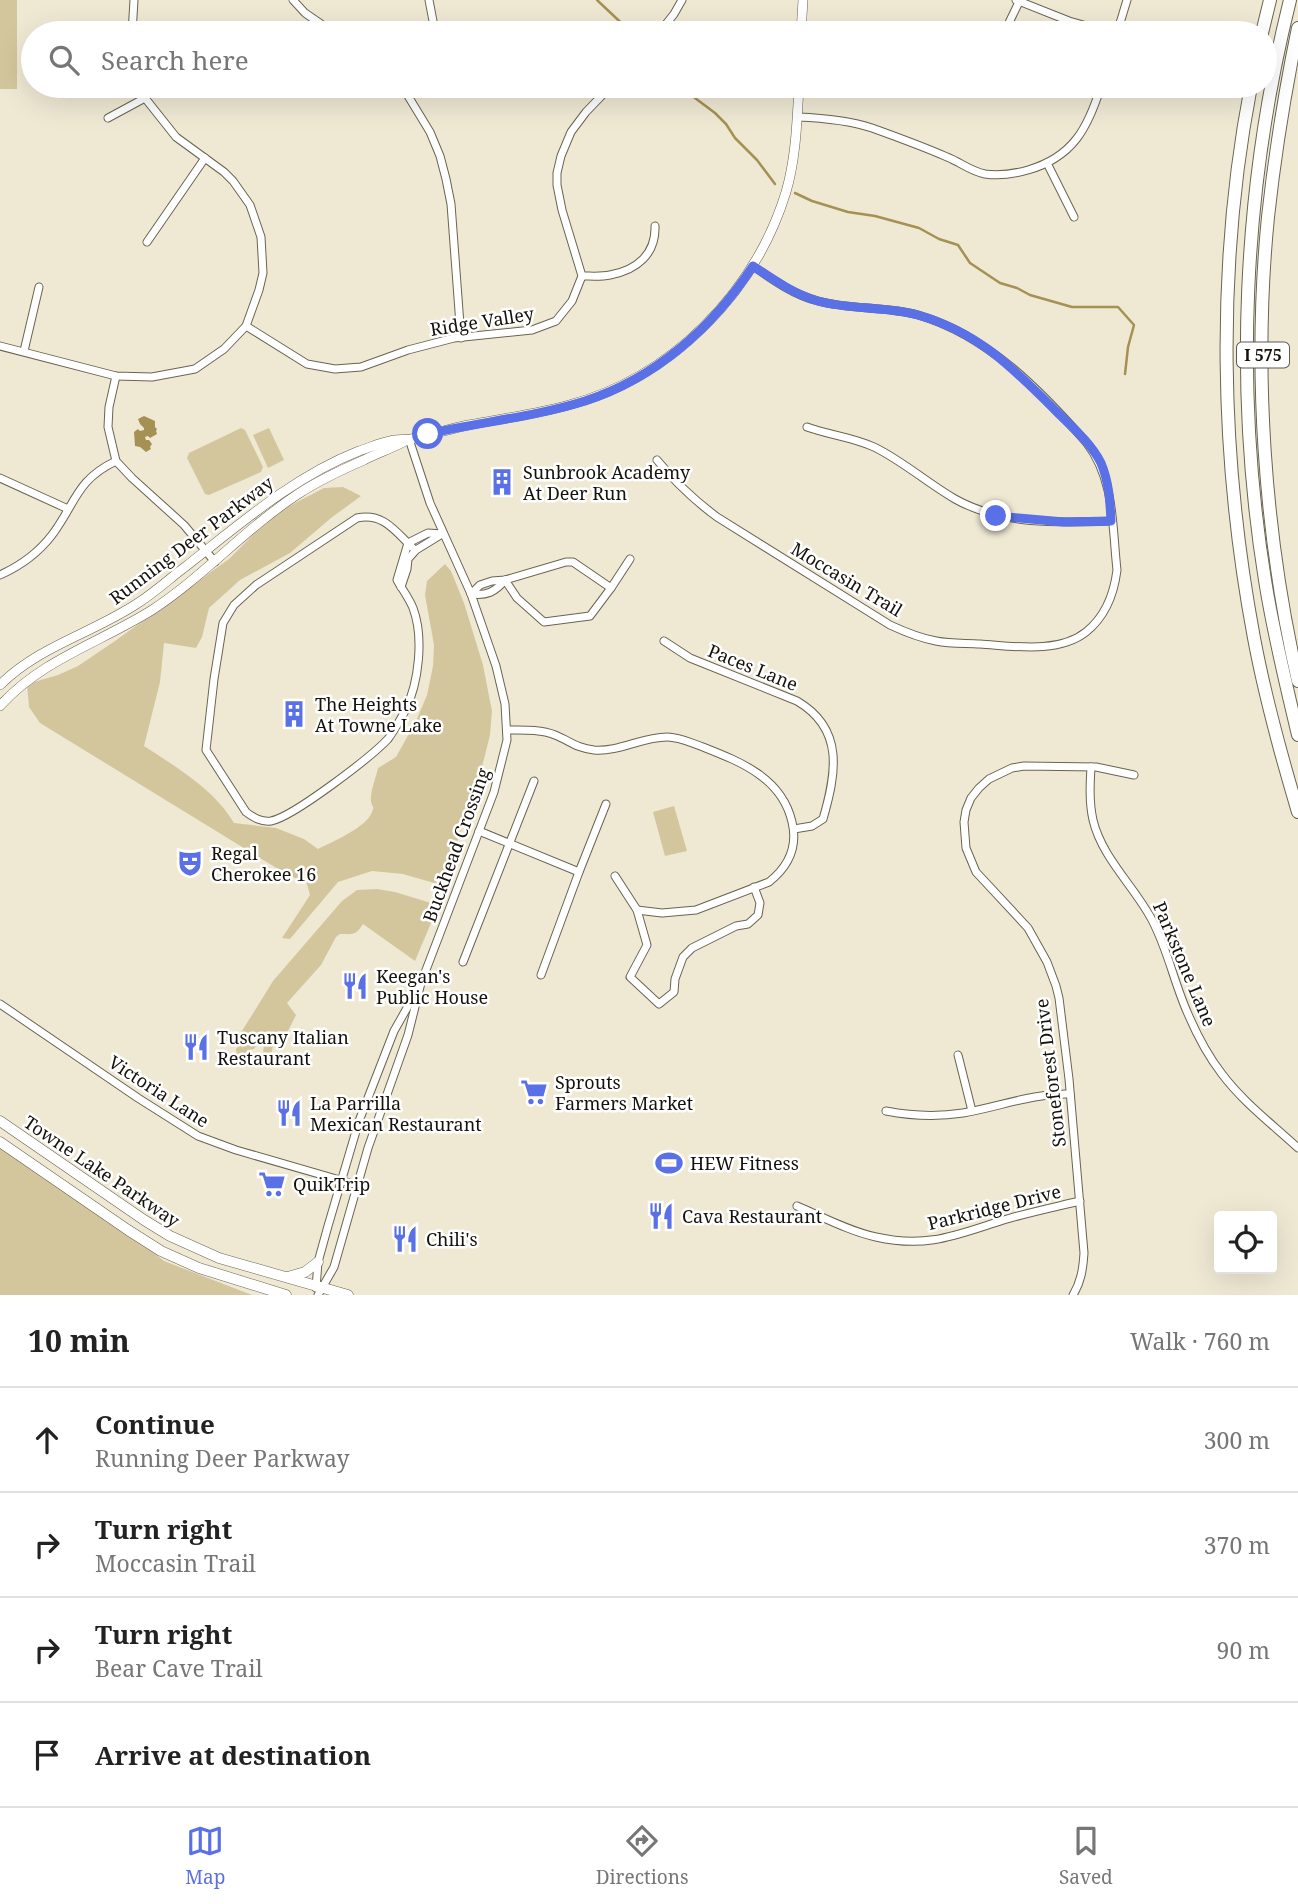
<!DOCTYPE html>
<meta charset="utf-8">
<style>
body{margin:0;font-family:"Noto Serif",serif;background:#f2f2f2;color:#222}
.controls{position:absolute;right:21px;bottom:21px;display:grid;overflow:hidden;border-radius:7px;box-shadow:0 7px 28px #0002}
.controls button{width:63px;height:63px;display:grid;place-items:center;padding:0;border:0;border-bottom:2px solid #e0e0e0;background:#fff;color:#222;font:35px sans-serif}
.stop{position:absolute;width:21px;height:21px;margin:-16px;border:5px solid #5a70e6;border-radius:50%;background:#fff}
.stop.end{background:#5a70e6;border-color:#fff;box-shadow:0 2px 7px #0008}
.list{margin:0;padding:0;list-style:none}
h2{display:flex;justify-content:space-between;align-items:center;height:91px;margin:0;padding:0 28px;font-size:30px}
h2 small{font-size:23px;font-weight:400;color:#767676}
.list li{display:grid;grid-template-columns:46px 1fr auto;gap:21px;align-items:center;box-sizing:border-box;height:105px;padding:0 28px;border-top:2px solid #e0e0e0}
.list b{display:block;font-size:26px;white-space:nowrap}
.list p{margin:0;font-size:23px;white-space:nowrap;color:#767676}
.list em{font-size:23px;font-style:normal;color:#767676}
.icon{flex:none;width:38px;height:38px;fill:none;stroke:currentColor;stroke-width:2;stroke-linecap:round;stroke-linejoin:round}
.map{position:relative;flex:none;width:1298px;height:1295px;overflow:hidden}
.search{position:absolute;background:#fff;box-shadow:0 7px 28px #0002;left:21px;right:21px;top:21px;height:77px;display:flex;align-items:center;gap:18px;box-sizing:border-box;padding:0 24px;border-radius:38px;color:#767676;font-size:26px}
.sheet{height:511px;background:#fff}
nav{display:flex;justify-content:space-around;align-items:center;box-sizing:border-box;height:98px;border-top:2px solid #e0e0e0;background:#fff;font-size:19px;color:#767676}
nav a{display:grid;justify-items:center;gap:4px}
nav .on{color:#5a70e6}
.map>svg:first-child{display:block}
</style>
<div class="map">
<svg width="1298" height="1295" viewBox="0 0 1298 1295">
<rect width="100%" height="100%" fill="#efe9d4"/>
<g fill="#d4c69c">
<rect x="0" y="0" width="17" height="89"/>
<path d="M241,428L245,430L263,467L261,472L209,495L205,494L187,458L189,453Z"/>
<path d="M269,428L284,460L268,468L253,435Z"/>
<path d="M343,487L361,496L331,518L290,553L240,580L209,608L202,637L196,648L164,643L160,682L144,746C176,767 214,789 234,823L276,828L304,839L318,849C332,842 367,827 372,812C375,804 372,809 371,801C370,791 376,778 378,768L396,757L416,721L427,695L433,666L434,645L425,595L427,581L445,564L451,571L464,603L483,665L492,711L490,735L476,791L441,885L403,874L372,871L338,882L290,939L282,938L310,895L307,884L283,872L40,723L29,707L27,684L58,675L78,666L115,641L229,559L274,514L324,488Z"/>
<path d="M674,806L687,851L665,856L653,812Z"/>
<path d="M377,889L395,892L431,903L434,916L415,961L363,924C355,936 354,934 340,934L336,937L321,965L287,1003L296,1015L282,1043L275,1037L271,1055L269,1059L263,1054L264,1043L260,1040L254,1049L248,1050L245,1053L247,1060L237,1065L236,1049L239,1045L233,1041L235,1037L242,1031L273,981L342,901L357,890Z"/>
<path d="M0,1144L101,1210L164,1261L252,1295H0Z"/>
</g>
<path fill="#a59154" d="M144,416L155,421V427L157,429L156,431L157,434L150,438L148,436L145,437L146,440H149L152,444L150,447L151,449L146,452L140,447L135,446L134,432L138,429L140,431L144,430V428L140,424L138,419Z"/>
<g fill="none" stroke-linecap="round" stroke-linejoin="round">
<g stroke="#a59154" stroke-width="2.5">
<path d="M597,0L632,33"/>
<path d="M679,86L715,113L726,124L735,138L757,160L775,184"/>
<path d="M795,193L812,201L848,212L875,216L919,228L939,239L958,245L970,263L1000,283L1017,288L1030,295L1072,307H1118L1134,325L1128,347L1125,374"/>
</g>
<defs>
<g id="minor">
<path d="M293,0L305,13L334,33"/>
<path d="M429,0L433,21V33"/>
<path d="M1016,0L1069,21L1112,33"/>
<path d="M132,33L134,0"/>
<path d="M659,33L674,14L682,0"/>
<path d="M1004,33L1019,2"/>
<path d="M1117,33L1127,0"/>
<path d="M402,86L430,132L440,156L446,179L451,204L461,338"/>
<path d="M798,117C823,118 848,120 872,128C897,137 922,146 947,157C960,162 970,171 985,174C999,176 1014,174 1028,170C1073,157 1088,128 1101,86"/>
<path d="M108,118L145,98"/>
<path d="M1047,163L1074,217"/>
<path d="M147,242L205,158"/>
<path d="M582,276C591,276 601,277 610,275C637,270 656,254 655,226"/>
<path d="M246,326L307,364L335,369L361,367L408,350L454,338L532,330L556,321L572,301L582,276L562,210L557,185V173L561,156L571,132L586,112L611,86"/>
<path d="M0,346L116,376L152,377L195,369L224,349L246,326L259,290L263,273L261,237L250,205L233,181L224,172L176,137L145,98L140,86"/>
<path d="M24,351L39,287"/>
<path d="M116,376L109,407L108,427L116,461L132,478L184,525L215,562"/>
<path d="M807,427C829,435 852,437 874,447C903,461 927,483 955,499C1001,525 1059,523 1111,521"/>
<path d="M657,460C675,482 694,500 717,517L890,625C905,632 920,638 936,641C951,644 966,643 980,644C1013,646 1058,654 1086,632C1106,616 1114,594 1117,570C1112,526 1115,479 1086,442C1040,390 987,335 918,315C886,306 851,310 818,301C794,295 773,280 753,266"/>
<path d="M0,478L68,509"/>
<path d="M415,550C397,534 385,512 357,518L256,585L234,605L223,623L214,679L206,750L246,812C254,818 261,822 271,821C293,817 371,757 388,739C394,731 400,720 405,711C419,683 424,637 413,608C409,598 402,589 397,580L408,543L428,533L442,534"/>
<path d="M0,575C20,566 39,552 52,535C76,503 76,480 116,461"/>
<path d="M401,587L407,569L408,559L416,550L442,534"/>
<path d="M611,588L630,559"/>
<path d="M471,594L480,585L492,581L505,580L566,562H573L611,588L590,616L544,622L517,598L505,580"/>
<path d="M471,594C487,596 495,592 505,580"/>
<path d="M664,641L690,658L797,701C845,729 836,774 823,819L812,826L794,829"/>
<path d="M507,730C522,730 541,729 555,735C570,741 576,748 594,750C619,752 642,737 667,737C680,737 691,743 703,747C741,762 782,778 792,822C798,847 788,867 769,882L696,910L662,913L637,910"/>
<path d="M1091,767C1090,784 1089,802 1093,820C1102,858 1134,886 1152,920C1168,950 1174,983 1188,1014C1197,1035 1208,1056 1222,1074C1243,1102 1272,1124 1298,1148"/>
<path d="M479,831L579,872L606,804"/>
<path d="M615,876L637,910L647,945L630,977L659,1004L674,992L675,979L683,957L692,948L736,926L748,924L758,915L760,903L754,887"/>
<path d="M463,962L534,781"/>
<path d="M541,975L579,872"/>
<path d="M0,1004L138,1098L198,1136L236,1150L357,1185"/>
<path d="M958,1055L972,1111"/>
<path d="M886,1111C912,1116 937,1117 963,1113C999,1107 1033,1093 1070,1094"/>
<path d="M797,1206C823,1217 849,1231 876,1237C929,1249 958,1234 1007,1219C1031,1212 1055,1207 1080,1201"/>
<path d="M316,1288L318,1262L328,1226L359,1121L394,1031L416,992"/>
<path d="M318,1295L334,1267L368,1148L408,1035L421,983L494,792L507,740L505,704L496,666L471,594L430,503L409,439"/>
<path d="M1073,1295C1081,1282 1083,1269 1084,1253L1069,1079L1059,998L1056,986L1047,962L1028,928L976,872L966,848L964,822L966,810L971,798L979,788L989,779L1012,768L1024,766L1096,767L1134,775"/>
</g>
<g id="tertiary">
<path d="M801,33L803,0"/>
<path d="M0,685C39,646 93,633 138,603C155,592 169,579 185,567C240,524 293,477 359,451C369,448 379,443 390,441C396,439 404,440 411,439C430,435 449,429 468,425C502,419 536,414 569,405C671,378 755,293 786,192C796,158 797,121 799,86"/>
<path d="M0,706C41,660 101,642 152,610C204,576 246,528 298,494C318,481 341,470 364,460C378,453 393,448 407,440"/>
</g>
<g id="secondary">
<path d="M0,1121L144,1220L170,1236L219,1258L348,1295"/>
<path d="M0,1142L128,1230L161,1251L199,1268L286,1295"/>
<path d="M288,1277L305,1272L318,1262"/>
</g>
<g id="motorway">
<path d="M1290,0C1243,188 1234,388 1265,580C1273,632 1286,684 1298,735"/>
<path d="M1298,28C1285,91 1275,153 1268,217C1253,368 1264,533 1298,681"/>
<path d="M1262,33L1270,0"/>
<path d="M1251,86C1216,267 1220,457 1254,638C1265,697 1281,755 1298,812"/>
</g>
</defs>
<use href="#minor" stroke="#696452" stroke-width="9"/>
<use href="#tertiary" stroke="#696452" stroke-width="10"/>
<use href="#secondary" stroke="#696452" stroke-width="11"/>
<use href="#motorway" stroke="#696452" stroke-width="14"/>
<use href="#minor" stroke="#fff" stroke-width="7"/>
<use href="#tertiary" stroke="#fff" stroke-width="9"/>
<use href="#secondary" stroke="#fff" stroke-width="10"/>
<use href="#motorway" stroke="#fff" stroke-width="12"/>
</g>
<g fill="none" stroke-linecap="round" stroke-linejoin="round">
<path stroke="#5a70e6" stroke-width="9" d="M428,434C480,422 534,417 585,401C656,378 713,327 753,266C774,280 794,294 818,301C851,310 885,306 918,315C978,332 1013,368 1056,411C1072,427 1091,443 1101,463C1109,482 1110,501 1111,521L1064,522L996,516"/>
</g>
<defs>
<symbol id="building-bare" viewBox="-9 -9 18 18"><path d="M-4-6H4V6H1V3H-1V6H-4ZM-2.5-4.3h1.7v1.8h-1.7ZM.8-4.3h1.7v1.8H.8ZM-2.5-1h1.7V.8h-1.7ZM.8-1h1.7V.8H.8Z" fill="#5a70e6" stroke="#fff" stroke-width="2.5" paint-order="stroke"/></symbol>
<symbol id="theatre-bare" viewBox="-9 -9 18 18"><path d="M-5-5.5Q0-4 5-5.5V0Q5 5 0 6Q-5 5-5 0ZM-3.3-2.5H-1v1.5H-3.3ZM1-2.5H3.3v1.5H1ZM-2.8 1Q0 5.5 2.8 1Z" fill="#5a70e6" stroke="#fff" stroke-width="2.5" paint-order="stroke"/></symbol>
<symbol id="restaurant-bare" viewBox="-9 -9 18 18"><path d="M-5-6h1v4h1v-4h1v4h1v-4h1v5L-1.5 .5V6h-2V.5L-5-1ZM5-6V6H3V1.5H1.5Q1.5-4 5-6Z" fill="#5a70e6" stroke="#fff" stroke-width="2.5" paint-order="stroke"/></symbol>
<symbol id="supermarket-bare" viewBox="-9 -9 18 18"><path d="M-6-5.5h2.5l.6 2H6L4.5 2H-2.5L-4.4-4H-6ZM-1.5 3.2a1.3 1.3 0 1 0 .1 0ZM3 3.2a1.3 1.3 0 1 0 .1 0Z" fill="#5a70e6" stroke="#fff" stroke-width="2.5" paint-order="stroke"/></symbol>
<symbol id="stadium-bare" viewBox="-9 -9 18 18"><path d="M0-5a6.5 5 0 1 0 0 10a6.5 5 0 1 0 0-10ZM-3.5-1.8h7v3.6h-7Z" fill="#5a70e6" stroke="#fff" stroke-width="2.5" paint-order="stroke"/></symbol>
</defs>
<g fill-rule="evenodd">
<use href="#building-bare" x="483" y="463" width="38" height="38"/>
<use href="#building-bare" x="275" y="695" width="38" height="38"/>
<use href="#theatre-bare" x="171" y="844" width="38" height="38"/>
<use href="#restaurant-bare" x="336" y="967" width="38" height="38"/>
<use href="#restaurant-bare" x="177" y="1028" width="38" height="38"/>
<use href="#supermarket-bare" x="515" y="1073" width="38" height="38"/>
<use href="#restaurant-bare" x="270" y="1094" width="38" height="38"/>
<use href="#stadium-bare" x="650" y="1144" width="38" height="38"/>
<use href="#supermarket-bare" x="253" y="1165" width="38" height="38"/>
<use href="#restaurant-bare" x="642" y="1197" width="38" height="38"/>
<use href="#restaurant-bare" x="386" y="1220" width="38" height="38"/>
</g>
<g text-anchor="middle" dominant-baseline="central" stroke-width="5" stroke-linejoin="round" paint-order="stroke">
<rect fill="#fff" stroke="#5a5954" stroke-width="2" x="1237" y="342.5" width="52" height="25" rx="5"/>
<g font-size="16" font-weight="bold" fill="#14120b">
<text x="1263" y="355">I 575</text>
</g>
<g font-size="18" fill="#14120b" stroke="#fff">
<text transform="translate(482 321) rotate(-9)">Ridge Valley</text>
<text transform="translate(191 540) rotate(-37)">Running Deer Parkway</text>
<text transform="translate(847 579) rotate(31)">Moccasin Trail</text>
<text transform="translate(753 667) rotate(22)">Paces Lane</text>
<text transform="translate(456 845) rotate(-70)">Buckhead Crossing</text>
<text transform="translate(1185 964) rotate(67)">Parkstone Lane</text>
<text transform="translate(1050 1073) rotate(-97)">Stoneforest Drive</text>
<text transform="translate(159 1091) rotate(33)">Victoria Lane</text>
<text transform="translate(102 1171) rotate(34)">Towne Lake Parkway</text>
<text transform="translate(994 1207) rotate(-14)">Parkridge Drive</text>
</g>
<g font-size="18" fill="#14120b" stroke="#fff" text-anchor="start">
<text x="523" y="472">Sunbrook Academy<tspan x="523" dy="21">At Deer Run</tspan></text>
<text x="315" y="704">The Heights<tspan x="315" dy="21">At Towne Lake</tspan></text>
<text x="211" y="853">Regal<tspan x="211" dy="21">Cherokee 16</tspan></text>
<text x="376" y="976">Keegan's<tspan x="376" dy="21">Public House</tspan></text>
<text x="217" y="1037">Tuscany Italian<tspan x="217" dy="21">Restaurant</tspan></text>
<text x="555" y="1082">Sprouts<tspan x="555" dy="21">Farmers Market</tspan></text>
<text x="310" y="1103">La Parrilla<tspan x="310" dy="21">Mexican Restaurant</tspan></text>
<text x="690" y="1163">HEW Fitness</text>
<text x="293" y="1184">QuikTrip</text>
<text x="682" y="1216">Cava Restaurant</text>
<text x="426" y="1239">Chili's</text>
</g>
</g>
</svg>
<div class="controls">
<button><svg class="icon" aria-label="locate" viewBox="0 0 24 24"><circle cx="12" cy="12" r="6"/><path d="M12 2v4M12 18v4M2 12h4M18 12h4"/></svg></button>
</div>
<div class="stop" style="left:428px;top:434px"></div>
<div class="stop end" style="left:996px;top:516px"></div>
<div class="search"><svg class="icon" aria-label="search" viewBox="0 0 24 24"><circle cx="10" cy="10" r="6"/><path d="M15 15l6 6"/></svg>Search here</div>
</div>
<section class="sheet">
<h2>10 min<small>Walk · 760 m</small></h2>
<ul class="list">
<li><svg class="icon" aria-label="ahead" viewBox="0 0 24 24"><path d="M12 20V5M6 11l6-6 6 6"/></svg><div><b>Continue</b><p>Running Deer Parkway</p></div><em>300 m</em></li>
<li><svg class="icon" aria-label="right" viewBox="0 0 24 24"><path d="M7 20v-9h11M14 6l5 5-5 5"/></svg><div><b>Turn right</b><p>Moccasin Trail</p></div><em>370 m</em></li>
<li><svg class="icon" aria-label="right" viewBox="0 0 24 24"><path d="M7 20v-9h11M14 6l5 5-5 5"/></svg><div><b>Turn right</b><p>Bear Cave Trail</p></div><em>90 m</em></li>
<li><svg class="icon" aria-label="arrive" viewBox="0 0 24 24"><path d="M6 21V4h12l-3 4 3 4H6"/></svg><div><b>Arrive at destination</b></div></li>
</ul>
</section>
<nav>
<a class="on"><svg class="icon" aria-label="map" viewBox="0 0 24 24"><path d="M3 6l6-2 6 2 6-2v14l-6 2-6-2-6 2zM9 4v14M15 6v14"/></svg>Map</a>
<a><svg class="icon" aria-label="directions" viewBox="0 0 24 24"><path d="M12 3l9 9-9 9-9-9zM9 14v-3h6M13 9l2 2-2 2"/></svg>Directions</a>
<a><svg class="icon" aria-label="saved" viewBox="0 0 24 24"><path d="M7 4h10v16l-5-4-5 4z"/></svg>Saved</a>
</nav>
